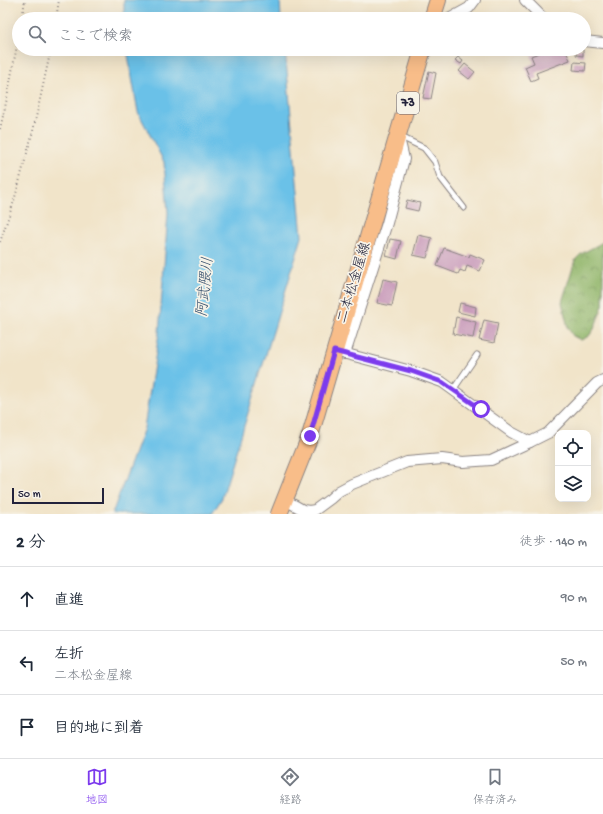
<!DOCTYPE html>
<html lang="ja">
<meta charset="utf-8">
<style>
body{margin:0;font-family:"Gochi Hand","Klee One",sans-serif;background:#f2f2f3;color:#1f2937}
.controls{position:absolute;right:12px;bottom:12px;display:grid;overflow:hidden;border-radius:8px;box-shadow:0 4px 16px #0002}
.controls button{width:36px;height:36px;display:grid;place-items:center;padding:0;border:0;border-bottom:1px solid #e0e1e3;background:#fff;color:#1f2937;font:20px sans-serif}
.scale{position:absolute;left:12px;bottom:10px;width:92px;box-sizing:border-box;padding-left:4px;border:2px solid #22223b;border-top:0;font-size:11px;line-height:14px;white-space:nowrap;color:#22223b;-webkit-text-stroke:3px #f7f3e8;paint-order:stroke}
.stop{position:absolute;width:12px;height:12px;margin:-9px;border:3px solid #7c3aed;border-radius:50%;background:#fff}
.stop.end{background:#7c3aed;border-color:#fff;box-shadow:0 1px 4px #0008}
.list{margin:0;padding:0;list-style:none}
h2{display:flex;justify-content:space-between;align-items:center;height:52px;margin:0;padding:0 16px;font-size:17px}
h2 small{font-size:13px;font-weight:400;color:#747a83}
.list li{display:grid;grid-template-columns:26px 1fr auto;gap:12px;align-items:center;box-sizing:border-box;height:64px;padding:0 16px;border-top:1px solid #e0e1e3}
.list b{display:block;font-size:15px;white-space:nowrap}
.list p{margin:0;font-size:13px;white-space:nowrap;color:#747a83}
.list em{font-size:13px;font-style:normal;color:#747a83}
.icon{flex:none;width:22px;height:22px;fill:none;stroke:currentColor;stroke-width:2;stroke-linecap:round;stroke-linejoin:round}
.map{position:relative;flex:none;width:603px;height:514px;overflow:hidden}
.search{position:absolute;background:#fff;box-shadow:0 4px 16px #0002;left:12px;right:12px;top:12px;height:44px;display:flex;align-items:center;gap:10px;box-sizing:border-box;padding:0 14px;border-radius:22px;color:#747a83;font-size:15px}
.sheet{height:244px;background:#fff}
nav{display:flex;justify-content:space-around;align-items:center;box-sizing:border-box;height:56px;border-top:1px solid #e0e1e3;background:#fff;font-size:11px;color:#747a83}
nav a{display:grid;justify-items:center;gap:2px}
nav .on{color:#7c3aed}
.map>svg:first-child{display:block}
</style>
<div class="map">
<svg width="603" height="514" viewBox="0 0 603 514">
<defs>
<pattern id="forest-crowns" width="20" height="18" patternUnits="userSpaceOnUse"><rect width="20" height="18" fill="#91b66a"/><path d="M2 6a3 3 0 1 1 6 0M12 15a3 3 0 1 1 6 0" fill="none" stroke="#769458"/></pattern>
</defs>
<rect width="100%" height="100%" fill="#f7f3e8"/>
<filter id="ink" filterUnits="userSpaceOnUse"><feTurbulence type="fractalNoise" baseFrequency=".025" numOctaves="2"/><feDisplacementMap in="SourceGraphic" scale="8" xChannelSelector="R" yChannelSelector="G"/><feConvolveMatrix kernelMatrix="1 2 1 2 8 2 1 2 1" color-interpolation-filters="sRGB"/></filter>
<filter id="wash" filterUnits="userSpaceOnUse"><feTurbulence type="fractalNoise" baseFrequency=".012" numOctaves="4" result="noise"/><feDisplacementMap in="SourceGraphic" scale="16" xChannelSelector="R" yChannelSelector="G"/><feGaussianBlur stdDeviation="0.9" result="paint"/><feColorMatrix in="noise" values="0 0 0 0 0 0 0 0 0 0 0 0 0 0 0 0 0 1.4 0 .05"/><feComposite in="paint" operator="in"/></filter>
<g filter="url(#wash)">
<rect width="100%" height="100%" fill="#f1e4c9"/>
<path fill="url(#forest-crowns)" stroke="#5a6c52" d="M603,242V305L594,329L589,336L581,340L573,336L568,328L562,302L575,260L581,254Z"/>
<g fill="#6bc1e8" stroke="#467292">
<path d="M124,0H280L281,19H124Z"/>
<path d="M127,49H285L302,237L222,498L212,514H112L144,428L159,333L168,213L164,162L138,112Z"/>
</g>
<g id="blocks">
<g fill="#c99bbb">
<path d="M549,49H565L570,60L536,73L538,78L531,81L525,67L534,63L531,56Z"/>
<path d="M577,49H583V56L576,55Z"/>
<path d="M458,57L463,61L461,64L455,60Z"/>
<path d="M574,62L586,63L585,71L573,70Z"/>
<path d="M465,64L475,72L469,79L459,71Z"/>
<path d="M429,71L436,73L431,99L423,98Z"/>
<path d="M407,200L420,203L418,211L405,208Z"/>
<path d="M418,235L432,238L427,258L413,255Z"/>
<path d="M390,239L401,241L397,259L386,256Z"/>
<path d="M444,248L469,257L470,254L485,260L480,271L467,266L465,272L460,270L458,274L437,266Z"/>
<path d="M383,279L397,282L392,306L377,303Z"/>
<path d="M460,303L476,307L475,316L458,312Z"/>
<path d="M456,317L476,322L473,338L453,334Z"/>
<path d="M484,320L498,323L494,343L479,340Z"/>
</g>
</g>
</g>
<g filter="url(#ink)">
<use href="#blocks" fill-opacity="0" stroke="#8a8382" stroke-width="1"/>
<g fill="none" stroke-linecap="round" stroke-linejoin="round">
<defs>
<g id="service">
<path d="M399,136L424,148L435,162L440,177L464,208"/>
<path d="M453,390L477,355"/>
</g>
<g id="minor">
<path d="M525,0L544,19"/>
<path d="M449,19L469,8L475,0"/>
<path d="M584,41L603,43"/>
<path d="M339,352L411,371L442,382L511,432L530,442"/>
<path d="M345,354L387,223L404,159L399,138"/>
<path d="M285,500L303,510L309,511L315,510L330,499L339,491L352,484L407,462L442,459L463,462L491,460L530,442L548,433L597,383L603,380"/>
</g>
<g id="primary">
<path d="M432,19L438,0"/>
<path d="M279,514L310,436L423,49"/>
</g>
</defs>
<use href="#service" stroke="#8a8382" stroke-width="7"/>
<use href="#minor" stroke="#8a8382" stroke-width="12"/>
<use href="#primary" stroke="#8a8382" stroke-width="18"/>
<g stroke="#8a8382" stroke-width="2" stroke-dasharray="1 3" stroke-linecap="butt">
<path d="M22,19L25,0"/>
<path d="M56,19L59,0"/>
<path d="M0,129L6,103L19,35"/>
<path d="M0,242L14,201L33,131L51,49"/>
</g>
<use href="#service" stroke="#fff" stroke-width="5"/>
<use href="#minor" stroke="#fff" stroke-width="10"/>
<use href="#primary" stroke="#f8bd89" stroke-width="16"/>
</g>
</g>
<g fill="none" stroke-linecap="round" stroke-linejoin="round" filter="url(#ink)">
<path stroke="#7c3aed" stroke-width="5" d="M310,436L334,351L411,371L442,382L481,409"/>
</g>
<g text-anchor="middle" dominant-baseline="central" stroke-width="3.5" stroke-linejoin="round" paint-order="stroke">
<rect fill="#f7f3e8" stroke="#62616f" stroke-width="1" x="397" y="92" width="22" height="22" rx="3"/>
<g font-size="13" font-weight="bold" fill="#22223b">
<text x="408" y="103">73</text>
</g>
<g font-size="14" fill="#22223b" stroke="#f7f3e8">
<text transform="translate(355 283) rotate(-73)">二本松金屋線</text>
</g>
<g font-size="15" font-style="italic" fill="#38526f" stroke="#f7f3e8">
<text transform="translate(206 287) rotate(-84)">阿武隈川</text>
</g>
</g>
</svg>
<div class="controls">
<button><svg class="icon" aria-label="locate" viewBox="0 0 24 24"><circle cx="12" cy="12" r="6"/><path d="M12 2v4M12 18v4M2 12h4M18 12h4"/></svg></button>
<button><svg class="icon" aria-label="layers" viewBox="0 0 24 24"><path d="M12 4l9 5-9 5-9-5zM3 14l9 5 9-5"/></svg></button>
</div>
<div class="scale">50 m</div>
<div class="stop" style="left:481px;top:409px"></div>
<div class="stop end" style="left:310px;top:436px"></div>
<div class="search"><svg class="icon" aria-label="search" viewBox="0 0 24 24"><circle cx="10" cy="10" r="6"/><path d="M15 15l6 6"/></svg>ここで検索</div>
</div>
<section class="sheet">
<h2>2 分<small>徒歩 · 140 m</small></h2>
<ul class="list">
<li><svg class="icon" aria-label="ahead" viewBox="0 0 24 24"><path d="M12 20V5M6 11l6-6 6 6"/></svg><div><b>直進</b></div><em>90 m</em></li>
<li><svg class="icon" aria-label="left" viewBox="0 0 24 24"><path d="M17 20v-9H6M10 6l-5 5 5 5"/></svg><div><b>左折</b><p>二本松金屋線</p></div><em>50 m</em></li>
<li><svg class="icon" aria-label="arrive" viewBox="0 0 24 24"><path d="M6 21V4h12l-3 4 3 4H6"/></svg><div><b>目的地に到着</b></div></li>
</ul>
</section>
<nav>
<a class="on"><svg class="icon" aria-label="map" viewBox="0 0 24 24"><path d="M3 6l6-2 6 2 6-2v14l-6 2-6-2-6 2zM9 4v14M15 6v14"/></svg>地図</a>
<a><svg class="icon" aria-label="directions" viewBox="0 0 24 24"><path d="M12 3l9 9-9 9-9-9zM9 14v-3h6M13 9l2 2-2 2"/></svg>経路</a>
<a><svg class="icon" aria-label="saved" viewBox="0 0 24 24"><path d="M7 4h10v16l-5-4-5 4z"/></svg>保存済み</a>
</nav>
